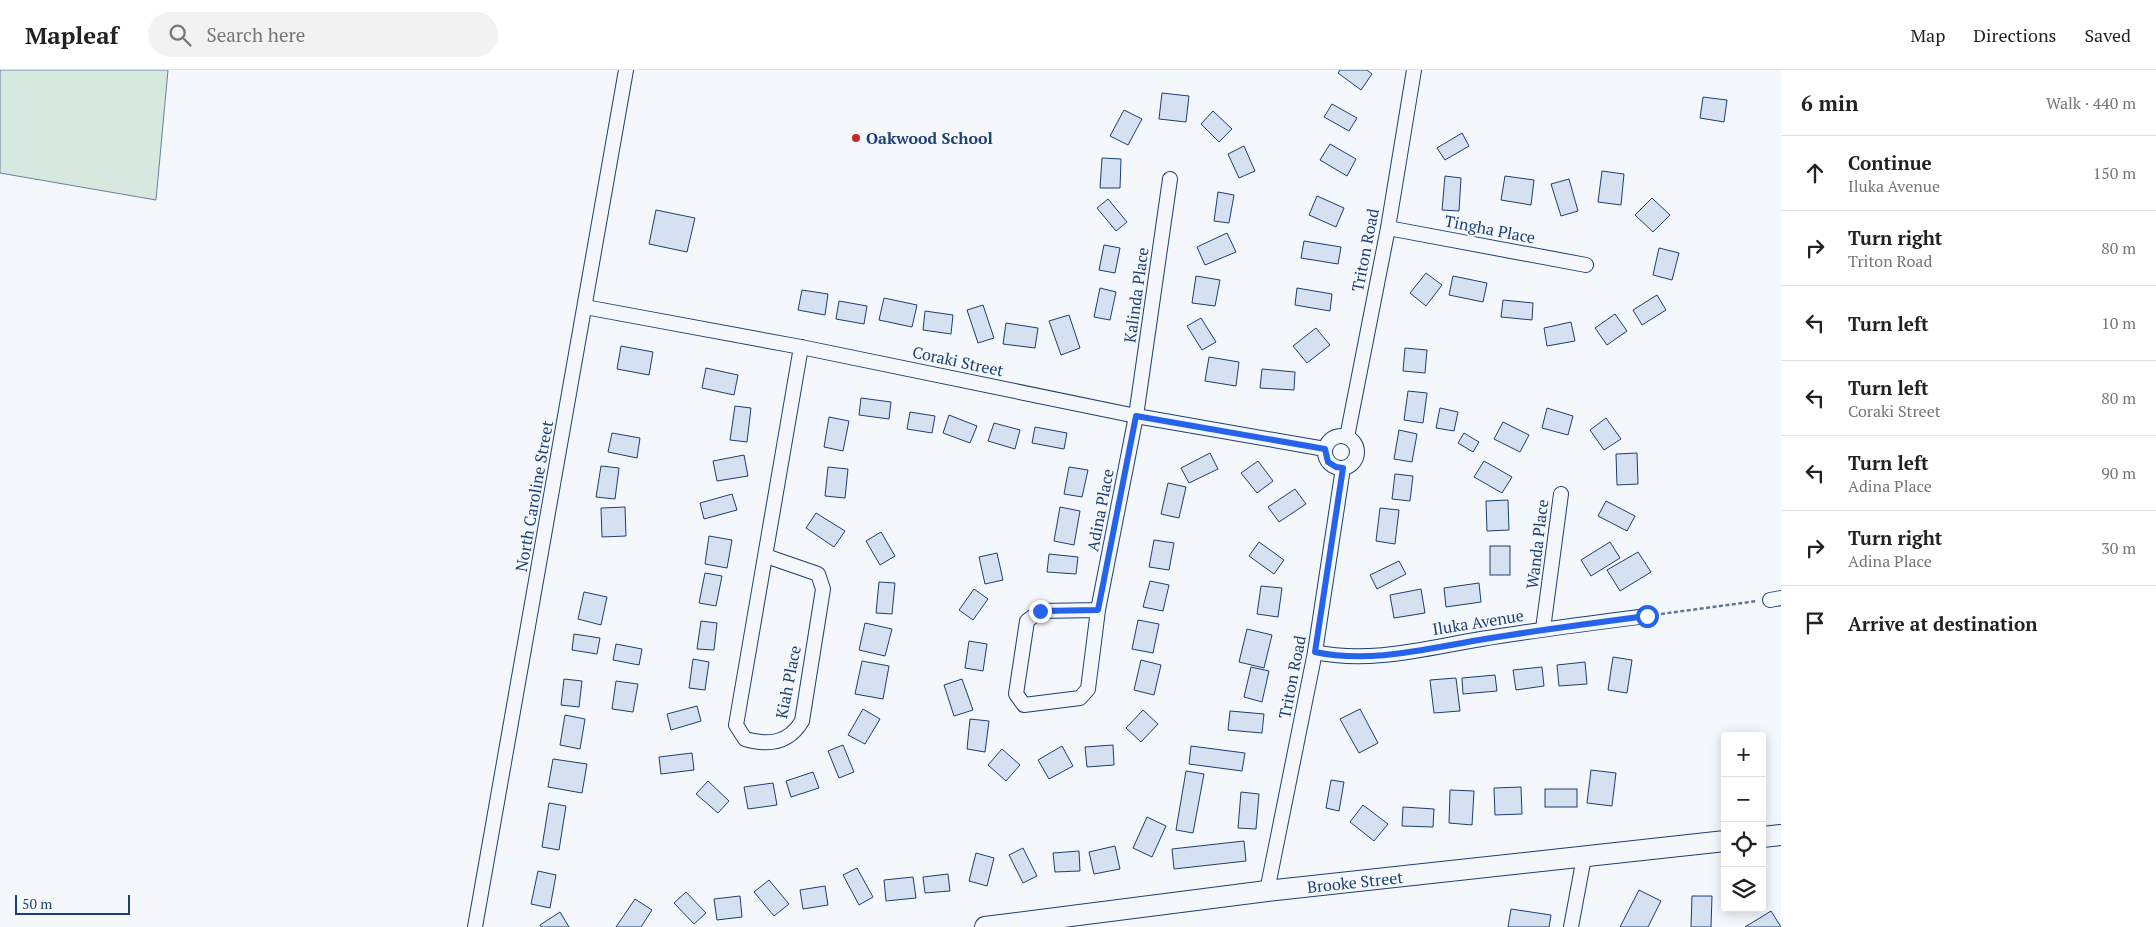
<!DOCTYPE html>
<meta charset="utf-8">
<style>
body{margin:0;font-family:"PT Serif",serif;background:#f2f2f2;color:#222}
.controls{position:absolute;right:15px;bottom:15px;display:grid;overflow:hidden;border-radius:5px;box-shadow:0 2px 12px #0003}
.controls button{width:45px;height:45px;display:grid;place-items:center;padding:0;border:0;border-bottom:1px solid #e0e0e0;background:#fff;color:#222;font:25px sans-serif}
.scale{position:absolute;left:15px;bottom:12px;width:115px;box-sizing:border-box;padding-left:5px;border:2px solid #1d3f73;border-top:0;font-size:14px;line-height:18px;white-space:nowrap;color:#1d3f73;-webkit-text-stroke:4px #f4f7fb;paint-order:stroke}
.stop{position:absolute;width:15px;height:15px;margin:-11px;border:4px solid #2563eb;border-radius:50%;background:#fff}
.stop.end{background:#2563eb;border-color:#fff;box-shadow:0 1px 5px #0008}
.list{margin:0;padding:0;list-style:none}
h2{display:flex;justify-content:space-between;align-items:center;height:65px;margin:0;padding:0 20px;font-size:21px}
h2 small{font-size:16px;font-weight:400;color:#767676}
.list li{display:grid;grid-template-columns:32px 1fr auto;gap:15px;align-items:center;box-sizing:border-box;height:75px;padding:0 20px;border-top:1px solid #e0e0e0}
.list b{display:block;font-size:19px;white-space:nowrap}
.list p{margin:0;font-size:16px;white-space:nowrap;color:#767676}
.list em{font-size:16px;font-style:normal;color:#767676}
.icon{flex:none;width:28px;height:28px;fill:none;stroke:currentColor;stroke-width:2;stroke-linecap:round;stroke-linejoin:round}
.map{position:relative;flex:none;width:1781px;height:857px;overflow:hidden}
header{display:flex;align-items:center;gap:30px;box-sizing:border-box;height:70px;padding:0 25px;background:#fff;border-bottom:1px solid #e0e0e0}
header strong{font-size:24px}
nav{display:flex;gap:28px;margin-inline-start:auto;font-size:18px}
.search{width:350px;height:45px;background:#f2f2f2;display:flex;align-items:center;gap:12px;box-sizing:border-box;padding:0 18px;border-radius:28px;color:#767676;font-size:19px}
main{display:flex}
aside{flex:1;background:#fff}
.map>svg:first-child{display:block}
</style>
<header>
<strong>Mapleaf</strong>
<div class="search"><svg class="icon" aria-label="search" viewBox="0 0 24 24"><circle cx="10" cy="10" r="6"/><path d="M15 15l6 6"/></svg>Search here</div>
<nav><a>Map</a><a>Directions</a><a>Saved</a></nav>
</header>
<main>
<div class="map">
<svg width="1781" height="857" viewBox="0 0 1781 857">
<rect width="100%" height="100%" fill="#f4f7fb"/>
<path fill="#d7e8df" stroke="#687fa3" d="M0,0H168L156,130L0,103Z"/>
<g fill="#d5e0f0" stroke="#1d3f73">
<path d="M1340,0H1367L1372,4L1361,20L1338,3Z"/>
<path d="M1162,23L1189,26L1186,52L1159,49Z"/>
<path d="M1703,27L1727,30L1724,52L1700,48Z"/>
<path d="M1332,34L1357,48L1349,61L1324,47Z"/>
<path d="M1124,40L1142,49L1128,75L1110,66Z"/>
<path d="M1213,41L1232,59L1219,72L1201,54Z"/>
<path d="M1462,63L1469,76L1445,90L1437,78Z"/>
<path d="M1330,74L1356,89L1347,106L1320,90Z"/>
<path d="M1244,76L1255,101L1239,108L1228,84Z"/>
<path d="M1102,88L1121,89L1120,118H1100Z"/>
<path d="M1602,101L1624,104L1621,135L1598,132Z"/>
<path d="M1445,106L1461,108L1459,141L1442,140Z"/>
<path d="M1505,106L1534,110L1531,135L1501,130Z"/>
<path d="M1569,109L1578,141L1561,146L1551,114Z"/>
<path d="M1218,122L1234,125L1229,153L1214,151Z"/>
<path d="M1317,126L1344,138L1336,157L1309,145Z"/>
<path d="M1652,128L1670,145L1653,162L1635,145Z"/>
<path d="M1108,129L1127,152L1116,161L1097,138Z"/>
<path d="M656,140L695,148L687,182L649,174Z"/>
<path d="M1227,163L1236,182L1205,195L1197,177Z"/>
<path d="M1304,171L1341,177L1338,194L1301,188Z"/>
<path d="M1104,175L1120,178L1115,203L1099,200Z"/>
<path d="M1659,178L1679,183L1672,210L1653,205Z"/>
<path d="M1426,203L1442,215L1426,236L1410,223Z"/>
<path d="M1196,206L1220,210L1215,236L1192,233Z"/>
<path d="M1453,206L1487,213L1483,232L1449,225Z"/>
<path d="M1100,218L1116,222L1110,250L1094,247Z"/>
<path d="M1297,218L1332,224L1330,241L1295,235Z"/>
<path d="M802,220L828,224L825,245L798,240Z"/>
<path d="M1657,225L1666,240L1642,255L1633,240Z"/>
<path d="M884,228L917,235L912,257L879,250Z"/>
<path d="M1503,230L1533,233L1532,250L1501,247Z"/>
<path d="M839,231L867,236L864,254L836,249Z"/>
<path d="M983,235L994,268L978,273L967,240Z"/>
<path d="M925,241L953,245L951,264L923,260Z"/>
<path d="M1615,244L1627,261L1607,275L1595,258Z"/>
<path d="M1069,245L1080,278L1061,285L1049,251Z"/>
<path d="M1201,248L1216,272L1202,280L1187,256Z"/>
<path d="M1571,252L1575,271L1547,276L1544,258Z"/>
<path d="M1006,253L1038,258L1035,278L1003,274Z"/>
<path d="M1316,258L1330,275L1307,293L1293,276Z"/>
<path d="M621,276L653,282L649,305L617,299Z"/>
<path d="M1405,278L1427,280L1425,303L1403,301Z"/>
<path d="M1209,287L1239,292L1236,316L1205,311Z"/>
<path d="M706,298L738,305L734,325L702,318Z"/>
<path d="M1262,299L1295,302L1294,320L1260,318Z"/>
<path d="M1408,321L1427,323L1423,353L1404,350Z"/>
<path d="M861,328L891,332L889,349L859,345Z"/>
<path d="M735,336L751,338L747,372L730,370Z"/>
<path d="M1440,338L1458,342L1454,361L1436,358Z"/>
<path d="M1547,338L1573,346L1568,365L1542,358Z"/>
<path d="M910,342L935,346L932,363L907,359Z"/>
<path d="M949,345L977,356L970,373L943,363Z"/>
<path d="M829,347L849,351L843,381L824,377Z"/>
<path d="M1606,348L1621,369L1604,380L1590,360Z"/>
<path d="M1503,352L1529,365L1520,382L1494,369Z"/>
<path d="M994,353L1020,360L1015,379L988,371Z"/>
<path d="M1035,357L1067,363L1064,379L1032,373Z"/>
<path d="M1399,360L1417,364L1412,392L1394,389Z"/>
<path d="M612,363L640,368L637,388L608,382Z"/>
<path d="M1464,363L1479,372L1473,382L1458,373Z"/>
<path d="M1210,383L1218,399L1189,413L1181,398Z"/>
<path d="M1637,383L1638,414L1617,415L1616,384Z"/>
<path d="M744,385L748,406L717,411L713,391Z"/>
<path d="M1258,391L1273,411L1257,423L1241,403Z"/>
<path d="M1484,391L1512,407L1502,423L1474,407Z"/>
<path d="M601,396L619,398L615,429L596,427Z"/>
<path d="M828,397L848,399L845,428L825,426Z"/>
<path d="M1069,397L1088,400L1082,427L1064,424Z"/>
<path d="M1395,404L1413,406L1410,431L1392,429Z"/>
<path d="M1168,413L1186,417L1179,448L1161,444Z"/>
<path d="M1295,419L1306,434L1279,452L1268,437Z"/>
<path d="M732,424L737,440L704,449L700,433Z"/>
<path d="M1508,430L1509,460L1487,461L1486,431Z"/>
<path d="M1606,431L1635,446L1627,461L1598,446Z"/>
<path d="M625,437L626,466L602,467L601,438Z"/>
<path d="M1060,437L1080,441L1074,475L1054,471Z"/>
<path d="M1380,438L1399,440L1395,474L1376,471Z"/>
<path d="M816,443L845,461L834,477L806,458Z"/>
<path d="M881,462L895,486L880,495L866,471Z"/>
<path d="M709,466L732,470L727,498L705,494Z"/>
<path d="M1154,470L1174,473L1169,500L1149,497Z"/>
<path d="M1259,472L1284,490L1274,504L1249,486Z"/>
<path d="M1610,472L1620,488L1591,506L1581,490Z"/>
<rect x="1490" y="476" width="20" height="29"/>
<path d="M1638,482L1651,502L1620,521L1607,500Z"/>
<path d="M997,483L1003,510L985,514L979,487Z"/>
<path d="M1049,484L1078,487L1076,504L1047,502Z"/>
<path d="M1399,491L1406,504L1377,519L1370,505Z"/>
<path d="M705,503L722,506L716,536L699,533Z"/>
<path d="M1150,511L1169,515L1163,541L1143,537Z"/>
<path d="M879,512L895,513L892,544L876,543Z"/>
<path d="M1479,513L1481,532L1446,537L1444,518Z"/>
<path d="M1261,516L1282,518L1278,547L1257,544Z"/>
<path d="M974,519L988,529L973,550L959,540Z"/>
<path d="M1421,519L1425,543L1394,548L1390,525Z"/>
<path d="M584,522L607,527L601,555L578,549Z"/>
<path d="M1138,550L1159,554L1153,583L1132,579Z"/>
<path d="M701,551L717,553L714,580L697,579Z"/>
<path d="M865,553L892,559L885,586L859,580Z"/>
<path d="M1247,559L1272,565L1264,598L1239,592Z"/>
<path d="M574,564L600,568L597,584L572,580Z"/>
<path d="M969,571L987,574L983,601L965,598Z"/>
<path d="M616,574L642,579L639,595L613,590Z"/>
<path d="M1613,587L1632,590L1627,623L1608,620Z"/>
<path d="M693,589L709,592L705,620L689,618Z"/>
<path d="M1141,590L1161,595L1154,625L1134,620Z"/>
<path d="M862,591L889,596L883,629L855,624Z"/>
<path d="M1585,592L1587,614L1559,616L1557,595Z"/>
<path d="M1251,597L1269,601L1262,632L1244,627Z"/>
<path d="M1542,597L1544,616L1516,620L1513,600Z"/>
<path d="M1495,605L1497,621L1463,624L1462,608Z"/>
<path d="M1456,608L1460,641L1434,643L1430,610Z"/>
<path d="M564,609L582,611L579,637L561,635Z"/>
<path d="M962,609L973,640L954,646L944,615Z"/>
<path d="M616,611L638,614L633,642L612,639Z"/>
<path d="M697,636L701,651L671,660L667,644Z"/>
<path d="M863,639L880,649L865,674L848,665Z"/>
<path d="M1360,639L1378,673L1359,683L1340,649Z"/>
<path d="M1143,640L1158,654L1141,672L1126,658Z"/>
<path d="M1230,641L1264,644L1262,663L1228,660Z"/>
<path d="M565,645L585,649L580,679L560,675Z"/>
<path d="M970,649L989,651L985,682L967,679Z"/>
<path d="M843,675L854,702L839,708L828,681Z"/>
<path d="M1113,675L1114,695L1087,697L1085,677Z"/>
<path d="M1062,676L1073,696L1049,709L1038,690Z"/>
<path d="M1191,676L1245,683L1242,701L1189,694Z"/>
<path d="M1002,679L1020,695L1006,711L988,695Z"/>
<path d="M692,683L694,700L661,704L659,687Z"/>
<path d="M553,689L587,694L582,723L548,717Z"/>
<path d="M1591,700L1616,703L1612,736L1587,733Z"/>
<path d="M1186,701L1204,704L1193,763L1176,760Z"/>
<path d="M813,702L819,718L791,727L786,711Z"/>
<path d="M1331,710L1344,712L1339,741L1326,738Z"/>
<path d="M708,711L729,731L718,743L696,724Z"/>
<path d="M773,713L777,735L748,739L744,717Z"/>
<path d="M1521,717L1522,744L1495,745L1494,718Z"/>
<rect x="1545" y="719" width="32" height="18"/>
<path d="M1450,720L1474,721L1472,755L1449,753Z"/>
<path d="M1241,722L1259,724L1256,759L1238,758Z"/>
<path d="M549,733L566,736L559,780L542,777Z"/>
<path d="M1363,735L1388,754L1374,771L1350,752Z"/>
<path d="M1403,737L1434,739L1433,757L1402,756Z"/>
<path d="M1147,747L1166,756L1152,787L1133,778Z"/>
<path d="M1244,771L1246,791L1174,799L1172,779Z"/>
<path d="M1115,776L1120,799L1094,804L1089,782Z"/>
<path d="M1023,778L1037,806L1023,813L1009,785Z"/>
<path d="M1079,781L1080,801L1055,802L1053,783Z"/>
<path d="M976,783L994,788L987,816L969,811Z"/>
<path d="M857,798L873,827L859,835L843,805Z"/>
<path d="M538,801L556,805L550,838L531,834Z"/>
<path d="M948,804L950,821L925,823L923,807Z"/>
<path d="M913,807L916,828L886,831L884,810Z"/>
<path d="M769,810L789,834L774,846L754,822Z"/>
<path d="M825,816L828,835L803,839L800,820Z"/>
<path d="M1639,820L1661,831L1648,857H1620Z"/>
<path d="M686,822L706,843L694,854L674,833Z"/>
<path d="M740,826L742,847L717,850L714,829Z"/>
<path d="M1692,826H1712L1711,857H1691Z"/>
<path d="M635,829L652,840L641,857H616Z"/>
<path d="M1511,839L1551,845L1549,857H1508Z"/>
<path d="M1771,841L1781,857H1745Z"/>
<path d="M560,842L569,857H541L540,855Z"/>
</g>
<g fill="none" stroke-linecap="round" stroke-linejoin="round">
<defs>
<g id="street">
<path d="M1388,158L1586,195"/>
<path d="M585,237L801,277L1136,346L1325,379"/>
<circle cx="1341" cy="382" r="16"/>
<path d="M1347,367L1388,158L1414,0"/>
<path d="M766,486L818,504L823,519L802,651C789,673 769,676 745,669L736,655L801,277"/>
<path d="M1770,530L1781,528"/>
<path d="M1098,540L1040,541L1027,551L1016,624L1024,635L1080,628L1088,619L1098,540L1136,346L1170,109"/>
<path d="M1543,559L1561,424"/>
<path d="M1315,582C1370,594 1427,578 1481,569C1536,560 1592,553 1647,546"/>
<path d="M1267,821L1315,582L1343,398"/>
<path d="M475,857L626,0"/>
<path d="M1571,857L1584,787"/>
</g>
<g id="secondary">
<path d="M1762,767L1781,765"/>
<path d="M985,857L1267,821L1725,771"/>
</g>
</defs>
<use href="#street" stroke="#1d3f73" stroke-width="16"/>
<use href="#secondary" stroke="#1d3f73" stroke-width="22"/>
<path stroke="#5e769c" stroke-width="2.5" stroke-dasharray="4 2.5" stroke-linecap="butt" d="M1661,544L1757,531"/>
<use href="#street" stroke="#f4f7fb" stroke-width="14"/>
<use href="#secondary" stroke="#f4f7fb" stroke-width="20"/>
</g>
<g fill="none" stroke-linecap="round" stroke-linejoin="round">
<path stroke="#2563eb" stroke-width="6" d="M1040,541L1098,540L1136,346L1325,379L1328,392L1336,397L1343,398L1315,582C1371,594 1429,578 1485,569C1539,560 1593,553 1647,546"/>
</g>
<circle fill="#c62828" stroke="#f4f7fb" stroke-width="2" cx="856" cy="68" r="5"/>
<g text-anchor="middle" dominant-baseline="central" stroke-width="4" stroke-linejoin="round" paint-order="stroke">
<g font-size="16" font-weight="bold" fill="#1d3f73" stroke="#f4f7fb" text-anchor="start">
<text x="866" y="68">Oakwood School</text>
</g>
<g font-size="16" fill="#1d3f73" stroke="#f4f7fb">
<text transform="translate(1490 159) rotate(11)">Tingha Place</text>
<text transform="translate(1365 180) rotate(-79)">Triton Road</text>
<text transform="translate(1136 225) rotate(-82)">Kalinda Place</text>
<text transform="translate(958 291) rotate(12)">Coraki Street</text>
<text transform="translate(534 426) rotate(-80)">North Caroline Street</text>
<text transform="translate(1100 440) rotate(-79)">Adina Place</text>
<text transform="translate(1537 474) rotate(-83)">Wanda Place</text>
<text transform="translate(1478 552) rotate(-9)">Iluka Avenue</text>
<text transform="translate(1292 607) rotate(-79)">Triton Road</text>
<text transform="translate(788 612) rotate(-79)">Kiah Place</text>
<text transform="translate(1355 812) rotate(-6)">Brooke Street</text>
</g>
</g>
</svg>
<div class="controls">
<button>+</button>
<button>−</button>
<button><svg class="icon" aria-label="locate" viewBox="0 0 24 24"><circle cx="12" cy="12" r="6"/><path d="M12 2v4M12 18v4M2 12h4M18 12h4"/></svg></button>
<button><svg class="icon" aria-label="layers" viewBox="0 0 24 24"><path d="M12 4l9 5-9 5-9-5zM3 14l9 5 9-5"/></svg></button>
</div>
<div class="scale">50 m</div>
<div class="stop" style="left:1647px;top:546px"></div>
<div class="stop end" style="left:1040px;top:541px"></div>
</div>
<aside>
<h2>6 min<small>Walk · 440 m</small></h2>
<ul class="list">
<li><svg class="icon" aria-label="ahead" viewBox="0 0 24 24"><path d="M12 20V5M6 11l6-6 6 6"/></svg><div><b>Continue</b><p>Iluka Avenue</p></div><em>150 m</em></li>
<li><svg class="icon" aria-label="right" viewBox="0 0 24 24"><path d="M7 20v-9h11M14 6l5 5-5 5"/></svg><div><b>Turn right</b><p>Triton Road</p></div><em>80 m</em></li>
<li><svg class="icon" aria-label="left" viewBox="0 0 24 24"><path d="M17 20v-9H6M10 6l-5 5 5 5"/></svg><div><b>Turn left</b></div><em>10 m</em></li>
<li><svg class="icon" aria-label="left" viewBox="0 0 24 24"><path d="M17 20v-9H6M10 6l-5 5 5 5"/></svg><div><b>Turn left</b><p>Coraki Street</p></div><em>80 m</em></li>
<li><svg class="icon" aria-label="left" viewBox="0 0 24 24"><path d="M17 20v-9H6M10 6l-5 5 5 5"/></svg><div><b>Turn left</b><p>Adina Place</p></div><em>90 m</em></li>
<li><svg class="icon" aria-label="right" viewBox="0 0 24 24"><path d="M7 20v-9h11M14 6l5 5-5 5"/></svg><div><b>Turn right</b><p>Adina Place</p></div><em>30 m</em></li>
<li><svg class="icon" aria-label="arrive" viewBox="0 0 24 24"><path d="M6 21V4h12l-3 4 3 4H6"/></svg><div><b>Arrive at destination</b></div></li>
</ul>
</aside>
</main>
